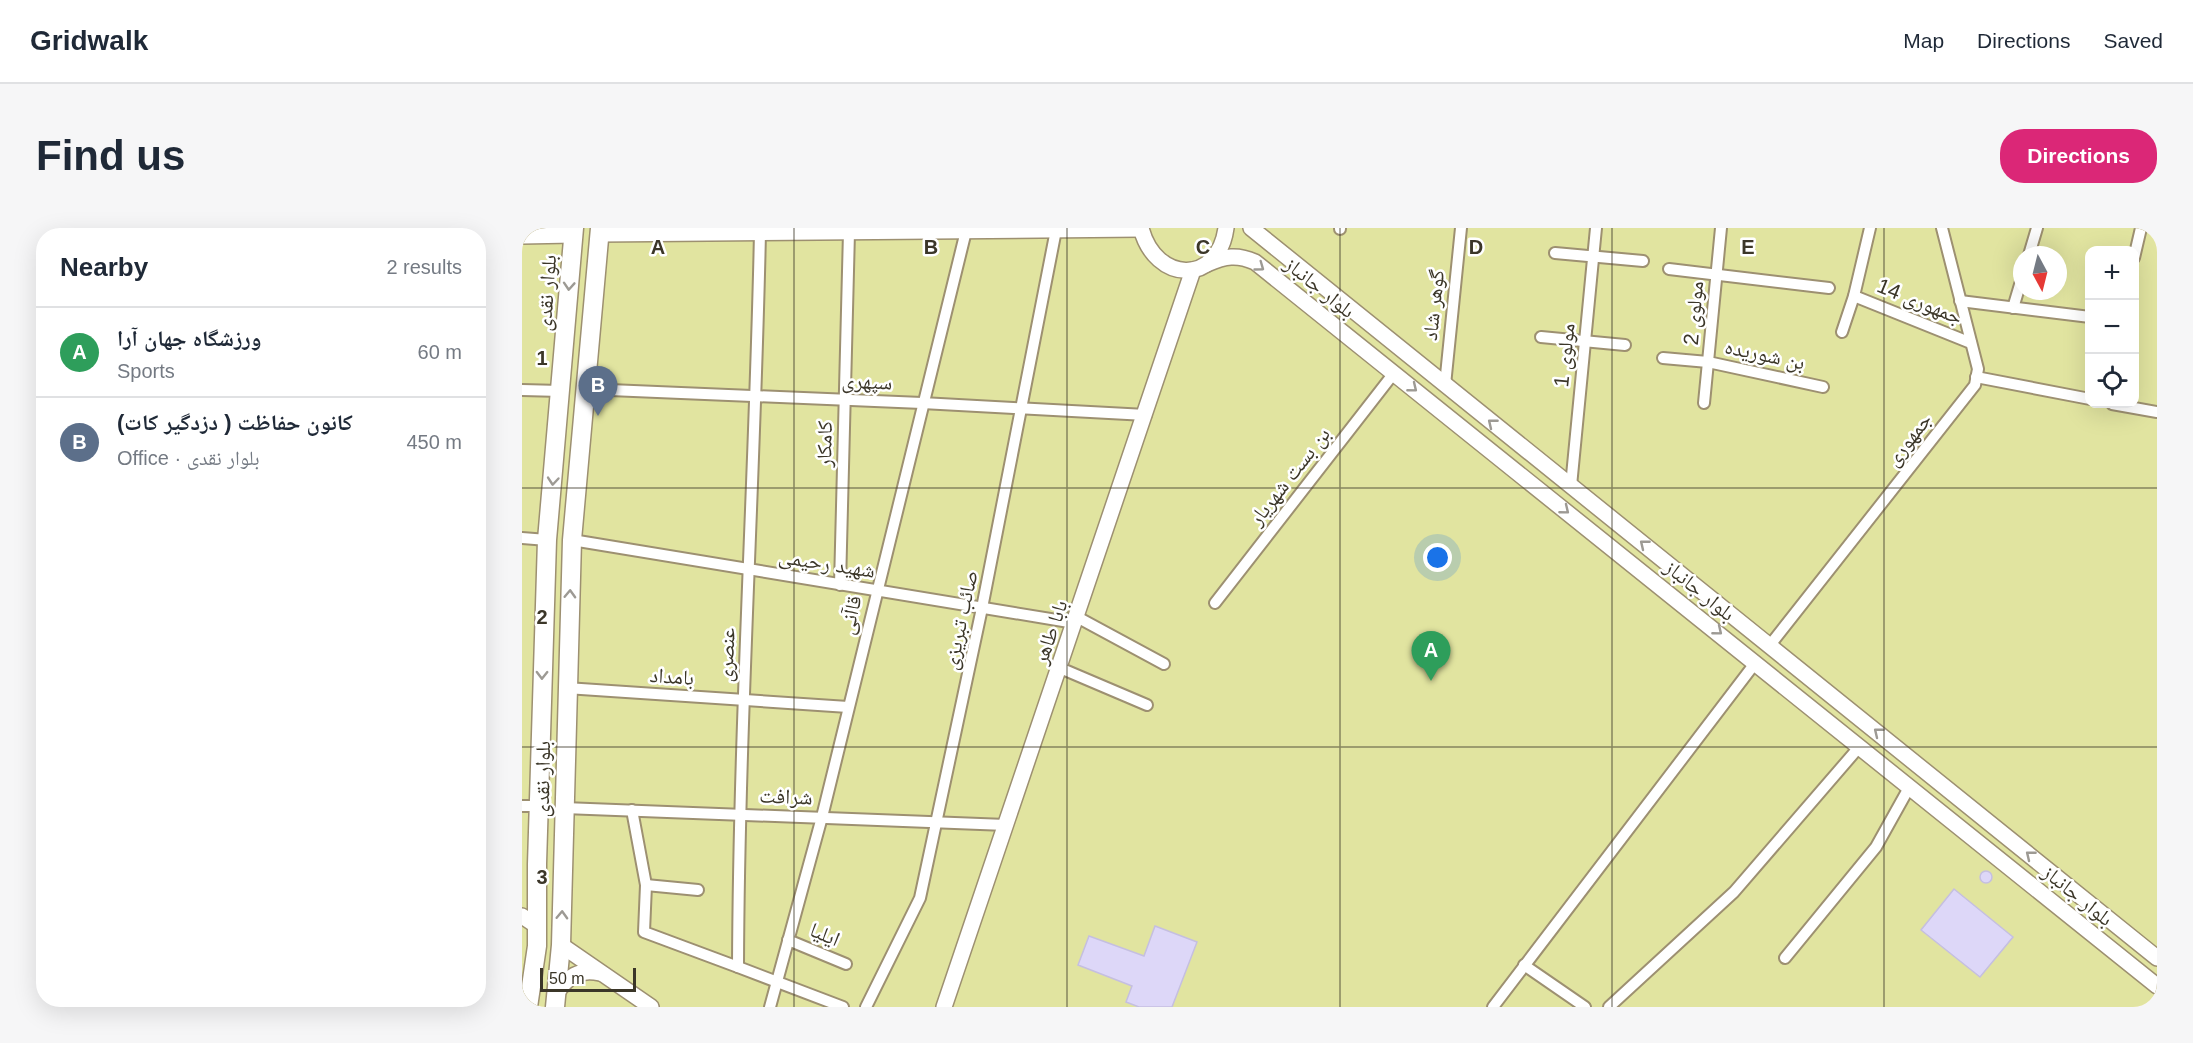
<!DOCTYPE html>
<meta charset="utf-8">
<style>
body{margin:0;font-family:Helvetica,"Noto Naskh Arabic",sans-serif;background:#f6f6f7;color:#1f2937}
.controls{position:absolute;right:18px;top:18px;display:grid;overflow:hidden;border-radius:12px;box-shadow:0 6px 24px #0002}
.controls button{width:54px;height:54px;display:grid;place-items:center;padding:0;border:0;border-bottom:2px solid #e0e1e3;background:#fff;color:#1f2937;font:30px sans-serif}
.compass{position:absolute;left:1491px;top:18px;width:54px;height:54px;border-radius:50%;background:#fff;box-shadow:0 6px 24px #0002;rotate:173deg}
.scale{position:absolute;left:18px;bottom:15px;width:96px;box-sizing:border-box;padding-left:6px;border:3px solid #3b3628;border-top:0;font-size:16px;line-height:21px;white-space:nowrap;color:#3b3628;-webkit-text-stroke:4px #fff;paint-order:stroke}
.you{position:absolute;left:916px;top:330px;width:21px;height:21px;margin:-15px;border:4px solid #fff;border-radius:50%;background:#1a73e8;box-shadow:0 0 0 9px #1a73e833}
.badge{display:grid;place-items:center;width:39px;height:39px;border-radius:50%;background:#db2777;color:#fff;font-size:20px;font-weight:700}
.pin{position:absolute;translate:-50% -50px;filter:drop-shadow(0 2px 3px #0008)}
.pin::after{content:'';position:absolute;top:32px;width:21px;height:18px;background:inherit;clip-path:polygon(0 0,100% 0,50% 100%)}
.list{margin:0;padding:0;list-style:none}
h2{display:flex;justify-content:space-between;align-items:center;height:78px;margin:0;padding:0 24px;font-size:26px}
h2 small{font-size:20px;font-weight:400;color:#747a83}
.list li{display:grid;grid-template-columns:39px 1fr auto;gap:18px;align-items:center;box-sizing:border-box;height:90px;padding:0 24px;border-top:2px solid #e0e1e3}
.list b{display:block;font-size:22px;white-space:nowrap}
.list p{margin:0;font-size:20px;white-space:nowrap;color:#747a83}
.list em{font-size:20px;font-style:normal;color:#747a83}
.icon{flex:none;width:33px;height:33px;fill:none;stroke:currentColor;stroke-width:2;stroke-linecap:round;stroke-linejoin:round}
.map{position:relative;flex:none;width:1635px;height:779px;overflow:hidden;border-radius:24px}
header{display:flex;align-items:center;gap:36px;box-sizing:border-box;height:84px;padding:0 30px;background:#fff;border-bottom:2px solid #e0e1e3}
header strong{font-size:28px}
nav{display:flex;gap:33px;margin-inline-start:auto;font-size:21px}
.intro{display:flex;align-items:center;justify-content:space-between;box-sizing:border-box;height:144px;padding:0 36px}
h1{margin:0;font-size:42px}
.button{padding:15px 27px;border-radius:24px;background:#db2777;color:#fff;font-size:21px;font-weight:700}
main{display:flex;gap:36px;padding:0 36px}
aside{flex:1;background:#fff;border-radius:24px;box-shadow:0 6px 24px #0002}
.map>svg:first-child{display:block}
</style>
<header>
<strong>Gridwalk</strong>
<nav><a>Map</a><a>Directions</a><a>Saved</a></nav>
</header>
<div class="intro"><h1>Find us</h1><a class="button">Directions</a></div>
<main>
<aside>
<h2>Nearby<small>2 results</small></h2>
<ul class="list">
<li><span class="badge" style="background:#2e9e5b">A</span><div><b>ورزشگاه جهان آرا</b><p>Sports</p></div><em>60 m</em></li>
<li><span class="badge" style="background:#5c6f8a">B</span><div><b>کانون حفاظت ( دزدگیر کات)</b><p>Office · بلوار نقدی</p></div><em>450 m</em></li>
</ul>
</aside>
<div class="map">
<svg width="1635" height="779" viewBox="0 0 1635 779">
<rect width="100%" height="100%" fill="#fff0cf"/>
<path fill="#e1e4a0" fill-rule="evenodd" d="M0,0H1635V779H0ZM1568,22H1612V176H1568ZM1500,27H1536V63H1500Z"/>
<g fill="#ddd7f8" stroke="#c5bfe0" stroke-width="1.5">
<circle cx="1464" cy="649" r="6"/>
<path d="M1432,661L1491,709L1458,749L1399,702Z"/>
<path d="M633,698L675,714L650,779H617L604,774L610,758L556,737L567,708L622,728Z"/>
</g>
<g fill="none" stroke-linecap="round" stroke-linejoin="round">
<defs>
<g id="minor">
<path d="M818,1V0"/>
<path d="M238,4C233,249 217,494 216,739L321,779"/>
<path d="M1033,25L1121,33"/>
<path d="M1507,27L1515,0"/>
<path d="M1612,30L1619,0"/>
<path d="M1147,41L1307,60"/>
<path d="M1332,68L1449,115"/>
<path d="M1438,73L1568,89"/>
<path d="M1491,80L1500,50"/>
<path d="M1320,104L1332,68L1348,0"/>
<path d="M1019,109L1103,117"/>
<path d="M1141,130L1186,134L1301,159"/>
<path d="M1454,149L1568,171"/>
<path d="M923,157L939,0"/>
<path d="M64,161L400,175L624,187"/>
<path d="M0,162L39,163"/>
<path d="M1182,175L1199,0"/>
<path d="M1590,176L1635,184"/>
<path d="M1049,258L1074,0"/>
<path d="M0,310L25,312"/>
<path d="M50,312L553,395"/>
<path d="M318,357L327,4"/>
<path d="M693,375L872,145"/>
<path d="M555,389L642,436"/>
<path d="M1248,417L1453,157L1456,141L1420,0"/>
<path d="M538,440L625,477"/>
<path d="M44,460L326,479"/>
<path d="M0,578H17"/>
<path d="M42,580L484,597"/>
<path d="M110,582L124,657L122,704L216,739"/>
<path d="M124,657L176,662"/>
<path d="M266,712L324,736"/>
<path d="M1263,730L1354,619L1388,558"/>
<path d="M1002,737L1063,779"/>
<path d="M248,779L300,589L444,3"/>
<path d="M344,779L398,670L460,380L534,2"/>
<path d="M971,779L1234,434"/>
<path d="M1087,779L1212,664L1338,518"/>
</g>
<g id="secondary">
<path d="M619,0C633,55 696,58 704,0"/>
<path d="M729,0L1635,730"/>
<path d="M77,6L619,1"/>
<path d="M0,8L51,7"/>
<path d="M685,36C703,28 715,26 733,34L1635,758"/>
<path d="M0,688L15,698"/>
<path d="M39,717L129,779"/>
<path d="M34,766C45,749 57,740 78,745"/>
<path d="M422,779L671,42"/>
</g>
<g id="primary">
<path d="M6,779L15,718V636L25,312L52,0"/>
<path d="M33,779L39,717L50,312L78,0"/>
</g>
</defs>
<use href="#minor" stroke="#9d9071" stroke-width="14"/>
<use href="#secondary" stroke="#9d9071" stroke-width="18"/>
<use href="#primary" stroke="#9d9071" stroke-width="21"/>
<use href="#minor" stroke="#fff" stroke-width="10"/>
<use href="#secondary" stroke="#fff" stroke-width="15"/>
<use href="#primary" stroke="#fff" stroke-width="18"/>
</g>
<defs><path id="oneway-chevron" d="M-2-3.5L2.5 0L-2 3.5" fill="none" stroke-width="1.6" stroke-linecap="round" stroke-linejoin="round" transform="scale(1.5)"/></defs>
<g stroke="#9d9a94">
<use href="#oneway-chevron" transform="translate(738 39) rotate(36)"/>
<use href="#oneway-chevron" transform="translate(47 58) rotate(94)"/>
<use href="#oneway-chevron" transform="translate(891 160) rotate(39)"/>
<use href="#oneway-chevron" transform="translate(970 195) rotate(-141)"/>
<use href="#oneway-chevron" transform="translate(31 253) rotate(95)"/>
<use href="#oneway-chevron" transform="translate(1043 282) rotate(39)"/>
<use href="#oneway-chevron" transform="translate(1122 316) rotate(-141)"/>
<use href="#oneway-chevron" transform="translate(48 366) rotate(-88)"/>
<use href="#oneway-chevron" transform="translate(1196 403) rotate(39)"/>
<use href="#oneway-chevron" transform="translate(20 447) rotate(91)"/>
<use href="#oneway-chevron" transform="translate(1356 504) rotate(-141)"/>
<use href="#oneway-chevron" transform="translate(1508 627) rotate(-141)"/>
<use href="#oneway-chevron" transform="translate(40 687) rotate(-88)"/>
</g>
<path fill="none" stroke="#3b3628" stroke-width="1.5" stroke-opacity="0.55" d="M272,0V779M545,0V779M818,0V779M1090,0V779M1362,0V779M0,260H1635M0,519H1635"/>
<g text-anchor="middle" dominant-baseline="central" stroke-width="5" stroke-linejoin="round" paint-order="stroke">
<g font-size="21" fill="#3b3628" stroke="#fff">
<text transform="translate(798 59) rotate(39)">بلوار جانباز</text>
<text transform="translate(24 65) rotate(-86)">بلوار نقدی</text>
<text transform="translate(1398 73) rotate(22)">جمهوری 14</text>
<text transform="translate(911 77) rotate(-84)">گوهر شاد</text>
<text transform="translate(1171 85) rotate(-85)">مولوی 2</text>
<text transform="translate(1243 126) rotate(12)">بن شوریده</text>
<text transform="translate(1042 127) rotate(-84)">مولوی 1</text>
<text transform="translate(345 153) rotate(2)">سپهری</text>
<text transform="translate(1386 211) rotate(-52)">جمهوری</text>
<text transform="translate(302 216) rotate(-89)">کامکار</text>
<text transform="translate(767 248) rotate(-52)">بن بست شهریار</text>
<text transform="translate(305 335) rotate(9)">شهید رحیمی</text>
<text transform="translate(1178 362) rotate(39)">بلوار جانباز</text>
<text transform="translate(328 387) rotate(-77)">قاآنی</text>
<text transform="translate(438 392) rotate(-78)">صائب تبریزی</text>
<text transform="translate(528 404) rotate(-71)">بابا طاهر</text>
<text transform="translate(204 427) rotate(-87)">عنصری</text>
<text transform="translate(150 448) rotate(4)">بامداد</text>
<text transform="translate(20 551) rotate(-89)">بلوار نقدی</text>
<text transform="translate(264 568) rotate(2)">شرافت</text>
<text transform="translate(1556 667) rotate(39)">بلوار جانباز</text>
<text transform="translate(303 706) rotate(23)">ایلیا</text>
</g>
</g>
<g font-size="20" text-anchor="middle" font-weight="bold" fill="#3b3628" stroke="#fff" stroke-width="5" stroke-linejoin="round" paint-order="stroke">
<text x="136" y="26">A</text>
<text x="409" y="26">B</text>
<text x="681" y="26">C</text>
<text x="954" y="26">D</text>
<text x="1226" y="26">E</text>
<text x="20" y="137">1</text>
<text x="20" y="396">2</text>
<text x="20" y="656">3</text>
</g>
</svg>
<div class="controls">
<button>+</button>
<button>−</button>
<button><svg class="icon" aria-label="locate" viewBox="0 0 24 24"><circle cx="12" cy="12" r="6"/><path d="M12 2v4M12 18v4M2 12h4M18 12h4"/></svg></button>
</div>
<svg class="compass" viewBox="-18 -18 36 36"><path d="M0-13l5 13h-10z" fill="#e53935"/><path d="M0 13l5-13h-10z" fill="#747a83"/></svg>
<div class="scale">50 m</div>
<div class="you"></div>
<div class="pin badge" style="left:909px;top:453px;background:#2e9e5b">A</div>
<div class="pin badge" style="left:76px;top:188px;background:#5c6f8a">B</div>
</div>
</main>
